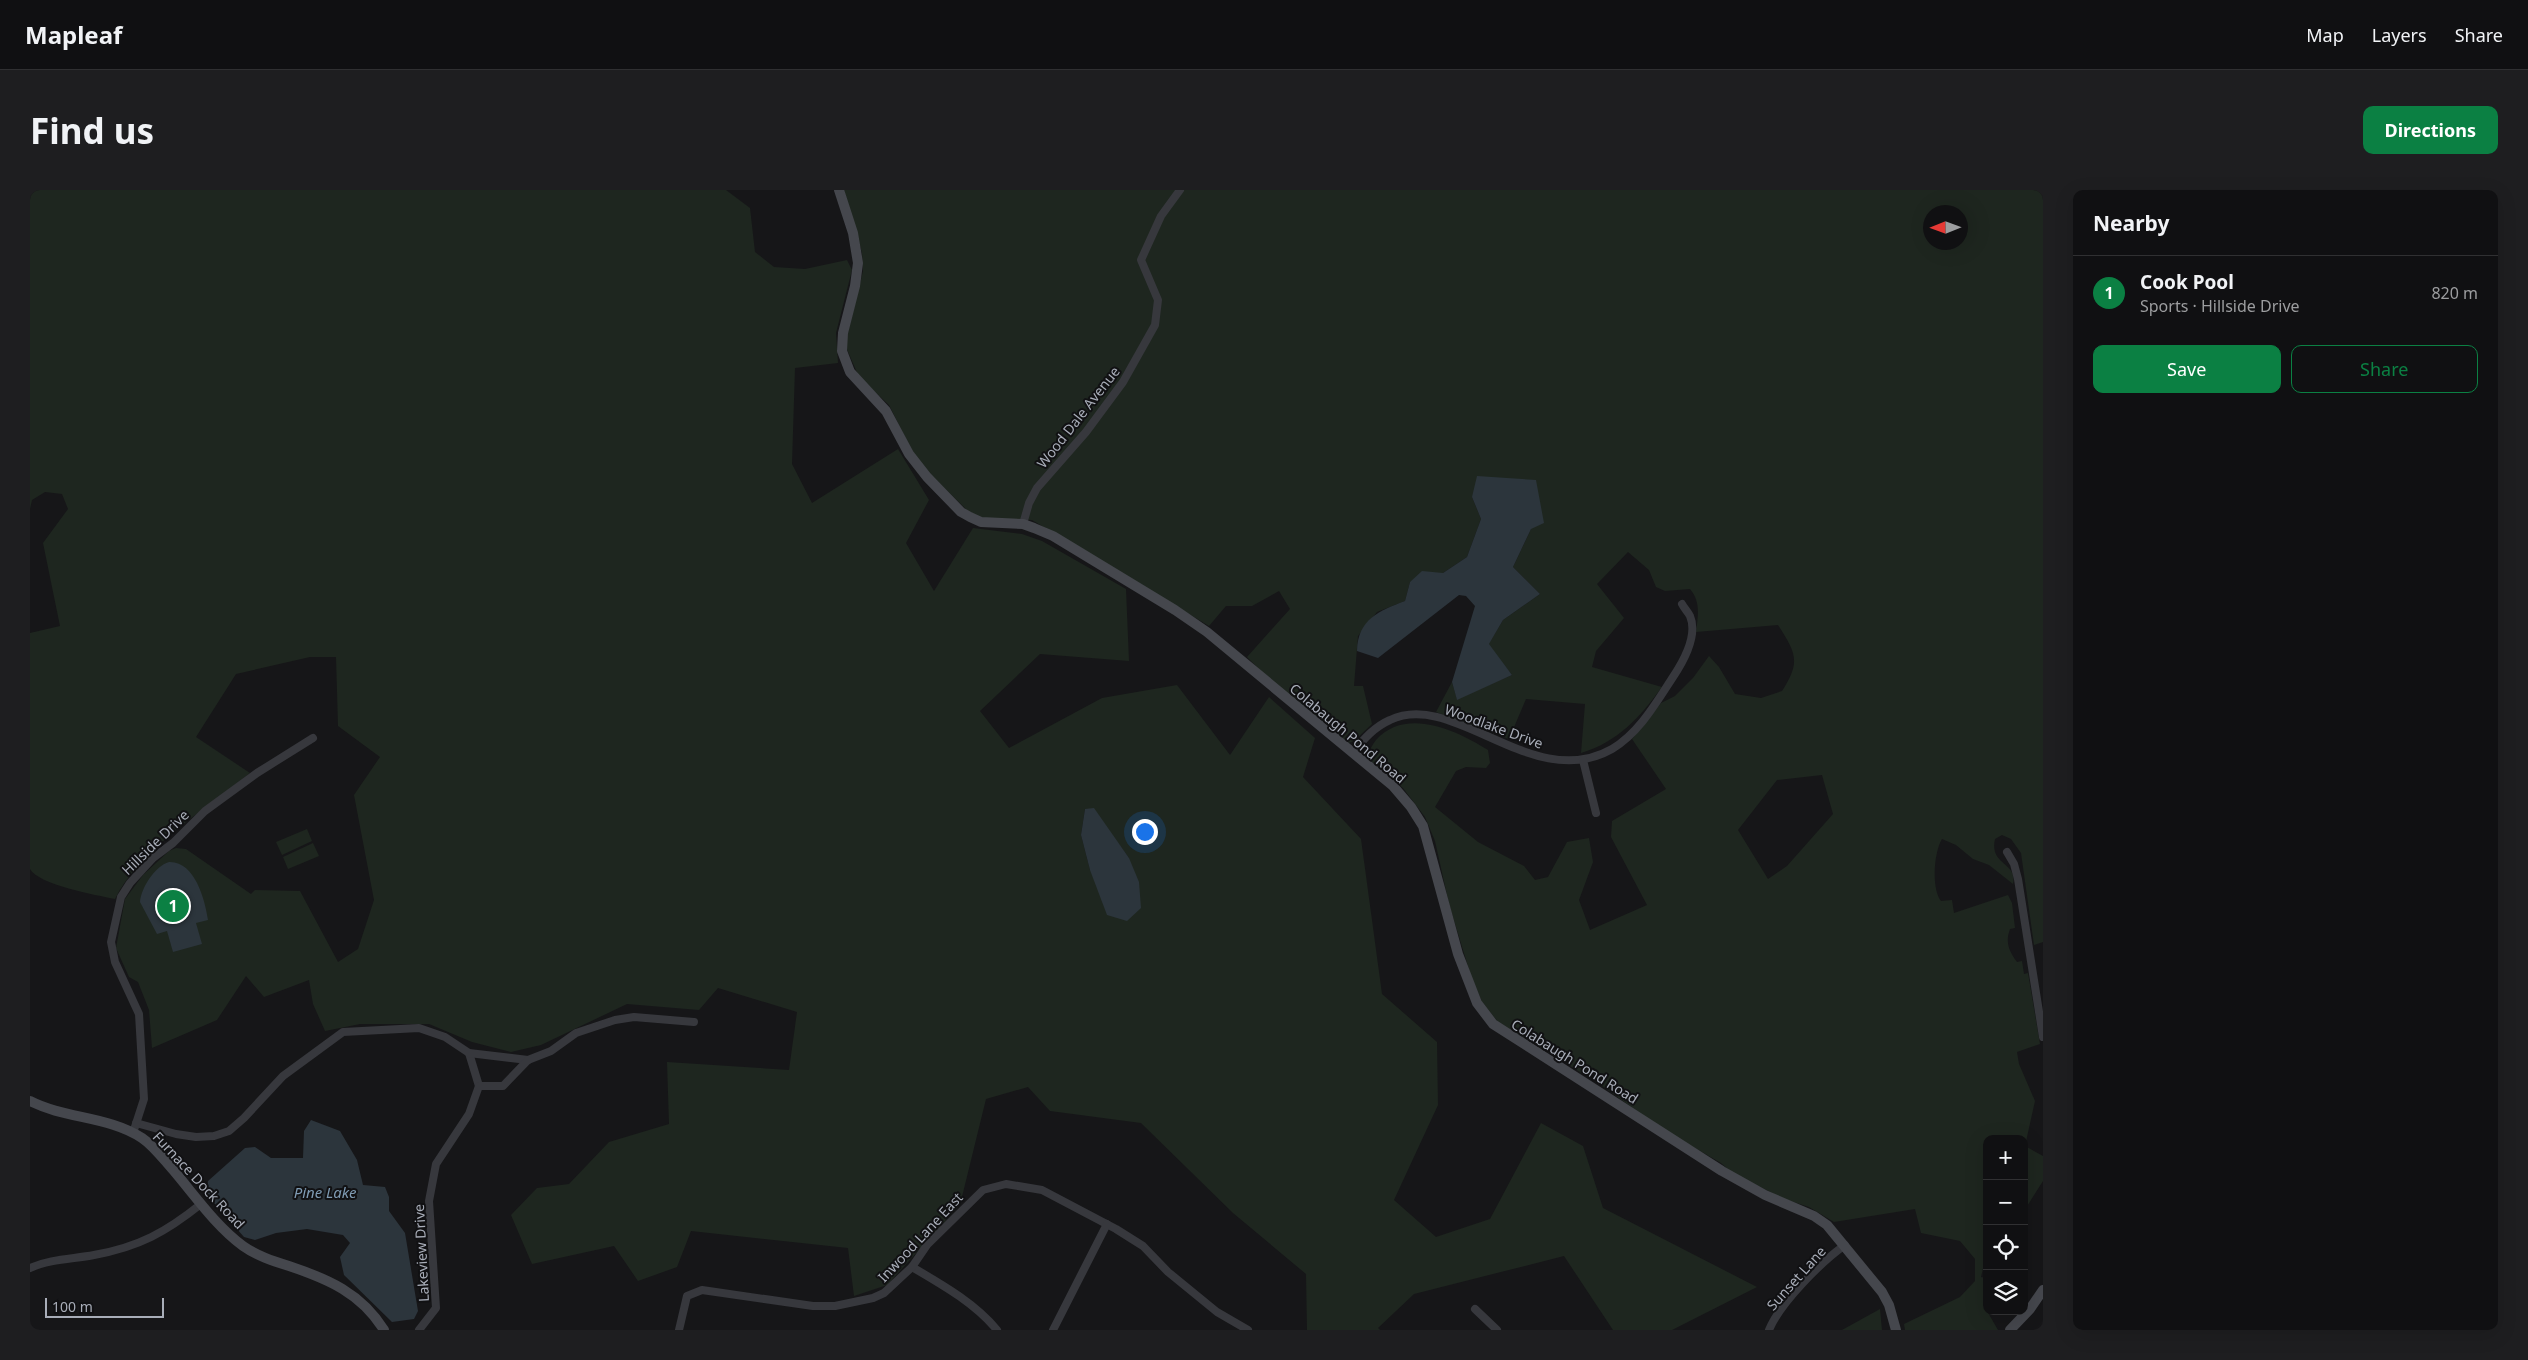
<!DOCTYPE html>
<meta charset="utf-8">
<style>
body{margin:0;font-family:"Noto Sans",sans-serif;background:#1e1e20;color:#f1f3f6}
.controls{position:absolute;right:15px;bottom:15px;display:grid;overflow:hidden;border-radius:10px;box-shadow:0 5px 20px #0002}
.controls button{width:45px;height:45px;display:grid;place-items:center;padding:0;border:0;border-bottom:1px solid #303032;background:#101012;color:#f1f3f6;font:25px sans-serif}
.compass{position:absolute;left:1893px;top:15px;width:45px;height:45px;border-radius:50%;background:#101012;box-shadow:0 5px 20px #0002;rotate:269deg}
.scale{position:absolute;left:15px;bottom:12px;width:119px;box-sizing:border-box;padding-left:5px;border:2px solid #a8adb8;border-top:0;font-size:14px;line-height:18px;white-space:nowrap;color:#a8adb8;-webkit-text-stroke:4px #111113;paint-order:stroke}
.you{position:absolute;left:1114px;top:641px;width:18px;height:18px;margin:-12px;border:4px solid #fff;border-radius:50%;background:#1a73e8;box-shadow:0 0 0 8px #1a73e833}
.badge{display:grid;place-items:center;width:32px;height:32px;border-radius:50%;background:#0b8043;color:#fff;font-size:16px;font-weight:700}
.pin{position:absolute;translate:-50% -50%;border:2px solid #fff;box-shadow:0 1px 5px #0006}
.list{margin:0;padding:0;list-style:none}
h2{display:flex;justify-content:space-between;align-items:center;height:65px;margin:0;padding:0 20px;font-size:21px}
h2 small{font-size:16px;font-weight:400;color:#9c9d9f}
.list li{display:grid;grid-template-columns:32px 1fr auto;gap:15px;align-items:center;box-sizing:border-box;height:75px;padding:0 20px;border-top:1px solid #303032}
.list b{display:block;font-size:19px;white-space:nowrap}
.list p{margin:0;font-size:16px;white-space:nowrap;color:#9c9d9f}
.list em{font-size:16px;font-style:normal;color:#9c9d9f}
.actions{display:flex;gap:10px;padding:15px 20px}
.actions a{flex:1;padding:11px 0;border:1px solid #0b8043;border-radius:10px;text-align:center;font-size:18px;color:#0b8043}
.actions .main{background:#0b8043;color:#fff}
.icon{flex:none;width:28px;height:28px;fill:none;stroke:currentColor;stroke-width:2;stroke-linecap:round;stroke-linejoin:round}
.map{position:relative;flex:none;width:2013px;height:1140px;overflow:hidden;border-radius:10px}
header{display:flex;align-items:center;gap:30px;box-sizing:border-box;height:70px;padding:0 25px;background:#101012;border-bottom:1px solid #303032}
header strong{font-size:24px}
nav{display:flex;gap:28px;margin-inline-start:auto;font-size:18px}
.intro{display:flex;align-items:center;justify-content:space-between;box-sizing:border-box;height:120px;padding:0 30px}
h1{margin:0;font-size:35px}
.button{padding:12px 22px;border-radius:10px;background:#0b8043;color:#fff;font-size:18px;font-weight:700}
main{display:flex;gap:30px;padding:0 30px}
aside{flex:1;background:#101012;border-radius:10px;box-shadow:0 5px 20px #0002}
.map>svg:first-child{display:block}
</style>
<header>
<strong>Mapleaf</strong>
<nav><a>Map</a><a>Layers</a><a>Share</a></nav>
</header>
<div class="intro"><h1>Find us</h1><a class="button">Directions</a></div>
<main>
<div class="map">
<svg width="2013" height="1140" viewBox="0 0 2013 1140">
<rect width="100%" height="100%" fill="#161618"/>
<g fill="#1e261f" fill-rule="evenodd">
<path d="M0,0H696L720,18L725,62L744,77L775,79L817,70L822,80L806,143L808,173L765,178L762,274L782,313L868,259L899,310L876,353L904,401L943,338L992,344L1012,351L1096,399L1099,471L1010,464L950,521L979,558L1072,508L1147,495L1200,565L1239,507L1285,548L1273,587L1331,649L1352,804L1407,852L1408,915L1364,1010L1406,1047L1460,1029L1511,933L1553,956L1573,1018L1727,1097L1642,1140H1583L1534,1066L1384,1104L1348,1138L1350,1140H1277L1276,1084L1203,1023L1111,933L1020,921L998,897L956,909L930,1015L857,1095L824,1106L818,1058L661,1041L647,1077L608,1091L584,1056L502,1074L481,1025L507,998L539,994L579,952L639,934L637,872L759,880L767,822L688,798L669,820L597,814L511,855L481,862L442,852L399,834H330L295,841L283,814L279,790L234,807L216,786L187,830L122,858L119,820L108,792L99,787L86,758L95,709L113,685L139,661L146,658L156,659L221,704L225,700L270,701L308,772L328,759L344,710L324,605L350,567L308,536L306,467H280L206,484L166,547L220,583C178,617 108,661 85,709C66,705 9,695 0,679V443L30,436L13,353L38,319L32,304L15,302L2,310L0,319ZM1055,619L1087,652L1099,668L1060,680L1051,645Z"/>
<path d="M814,0H2013V752L2004,755L1991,663L1981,649L1972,645L1965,649C1959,676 1988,672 1983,694L1959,675L1943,669L1926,655L1912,649C1904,662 1901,698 1911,711L1922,710L1924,723L1978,705L1982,713L1985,738L1980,739C1975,752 1979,761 1987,772L1992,771L1994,784L1998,783L2010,854L1987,862L1989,874L2005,911L1995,956L2013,966V991L1994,1021V949H1957V1062L1951,1087L1957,1088V1121L1968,1140H1875L1874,1134L1930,1107L1945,1091V1069L1930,1051L1891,1043L1885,1019L1804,1032L1779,1017L1754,1009L1701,982L1691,973L1632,939L1568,893L1468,832L1452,812L1441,786L1419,714L1405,651L1395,627L1373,598L1336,567C1339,562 1342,555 1346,550C1376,516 1428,541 1458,560L1460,573L1456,578L1436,577L1426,581L1405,617L1448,652L1494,676L1505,690L1518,687L1537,652L1559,648L1563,672L1549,710L1560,740L1617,715L1581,647L1582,631L1636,599L1602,549L1631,513L1645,506L1663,488L1679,466L1689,477L1705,504L1731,508L1752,501C1771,472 1766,463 1748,435L1666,442C1668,426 1671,412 1660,399L1635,401L1626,397L1619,380L1598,362L1567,394L1594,428L1566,461L1562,477L1632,497C1610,527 1588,552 1551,563L1555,514L1496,509L1479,549L1406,522L1422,492L1427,509L1482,485L1458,455L1473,430L1510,404L1483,377L1501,339L1442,307L1451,329L1437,367L1413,383L1380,392L1375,411L1347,422L1328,446L1324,496H1333L1342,534L1324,551L1318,553L1241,491L1217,467L1260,419L1249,401L1222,416H1196L1179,436L1002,330L951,328L940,323L892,276L880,257L859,215L829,187L815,155L833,81L832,63ZM1900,22H1930V52H1900ZM1792,585L1803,624L1757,676L1738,689L1708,640L1747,590Z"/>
<path d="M277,639L282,651L252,665L246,652Z"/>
<path d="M283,653L289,666L258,679L253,667Z"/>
<path d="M1850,1119L1852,1140H1812Z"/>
</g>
<g fill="#2c353c">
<path d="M1447,286L1506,290L1514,333L1501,339L1483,377L1510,404L1473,430L1459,454L1482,485L1427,510L1422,492L1445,416L1436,406L1429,405L1348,468L1327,461C1328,429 1349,421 1375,411L1380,392L1392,381L1413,383L1437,367L1451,329L1442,307Z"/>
<path d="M1064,618L1099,668L1109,692L1111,718L1097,731L1077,725L1060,680L1051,645L1055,619Z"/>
<path d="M139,672C165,671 175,710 178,730L166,733L172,754L143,762L137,741L127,744L110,712C111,698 125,676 139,672Z"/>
<path d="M281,930L310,941L327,970L333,995L355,997L359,1007V1021L375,1043L388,1121L384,1129L362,1132L314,1085L310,1067L320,1053L313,1045L277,1039L246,1043L225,1050L214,1047L176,1004L178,991L215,958L225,957L241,968H273L274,941Z"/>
</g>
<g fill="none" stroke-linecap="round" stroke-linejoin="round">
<g stroke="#37383d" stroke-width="8">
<path d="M993,334L999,313L1007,298L1056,242L1093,192L1125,135L1128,110L1111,70L1131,26L1150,0"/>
<path d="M1323,562C1334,549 1344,537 1360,530C1424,499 1503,604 1582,559C1609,543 1626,513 1643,487C1653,472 1668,445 1660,426C1658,422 1654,418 1652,414"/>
<path d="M1553,570L1566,623"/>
<path d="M1977,662L1984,674L1988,689L2013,847"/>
<path d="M439,863L449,896"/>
<path d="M106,933L146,944L166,947L184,946L199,941L214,928L253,886L313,842L389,838L415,847L439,863L498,870"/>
<path d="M103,943L114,909L109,824L85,772L81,752L91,707L100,693L123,668L143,653L175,621L227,583L283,548"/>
<path d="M882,1077C911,1094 945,1113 967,1140"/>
<path d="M0,1078C20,1069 43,1069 64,1065C109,1057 136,1042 171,1014"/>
<path d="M1445,1119L1467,1140"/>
<path d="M389,1140L406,1118L399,1011L406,974L439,924L449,896H473L498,870L521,861L546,843L585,830L604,827L664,832"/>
<path d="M649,1140L657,1106L672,1100L783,1116H805L843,1108L854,1103L882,1077L897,1055L953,1000L976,994L1012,1000L1086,1039L1113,1056L1138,1082L1187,1122L1218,1140"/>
<path d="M1023,1140L1077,1034"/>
<path d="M1739,1140C1750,1113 1791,1072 1815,1055"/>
</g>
<g stroke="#45474d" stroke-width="10">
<path d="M809,0L823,43L828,73L825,96L813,143L812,161L820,182L856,221L879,264L897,287L931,322L940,327L951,332L993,334L1004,338L1023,346L1145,420L1177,442L1363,596L1381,617L1393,636L1428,764L1447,813L1463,834L1692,981L1735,1005L1784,1026L1797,1035L1852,1102L1859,1115L1866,1140"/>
<path d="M0,911C35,929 79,926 112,948C124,956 134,970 144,981C166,1007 186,1036 213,1056C227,1066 243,1071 259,1076C298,1089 331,1103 354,1140"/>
<path d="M1980,1140L2000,1119L2013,1100"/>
</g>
</g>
<g text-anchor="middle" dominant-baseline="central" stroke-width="4" stroke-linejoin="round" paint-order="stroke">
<g font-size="14" fill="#a8adb8" stroke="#111113">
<text transform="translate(1048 227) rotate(-52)">Wood Dale Avenue</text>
<text transform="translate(1464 536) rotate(20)">Woodlake Drive</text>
<text transform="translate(1318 543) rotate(40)">Colabaugh Pond Road</text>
<text transform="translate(125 652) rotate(-44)">Hillside Drive</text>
<text transform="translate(1545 871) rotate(32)">Colabaugh Pond Road</text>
<text transform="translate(169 990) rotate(47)">Furnace Dock Road</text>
<text transform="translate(890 1047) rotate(-47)">Inwood Lane East</text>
<text transform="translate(391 1063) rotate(-93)">Lakeview Drive</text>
<text transform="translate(1766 1088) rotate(-48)">Sunset Lane</text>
</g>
<g font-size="15" font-style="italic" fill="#7f9bb3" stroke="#111113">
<text x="295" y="1002">Pine Lake</text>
</g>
</g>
</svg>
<div class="controls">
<button>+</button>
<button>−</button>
<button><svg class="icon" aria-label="locate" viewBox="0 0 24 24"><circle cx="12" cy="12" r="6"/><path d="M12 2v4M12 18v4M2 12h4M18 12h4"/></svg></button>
<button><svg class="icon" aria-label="layers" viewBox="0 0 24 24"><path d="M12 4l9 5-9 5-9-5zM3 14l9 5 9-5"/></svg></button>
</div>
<svg class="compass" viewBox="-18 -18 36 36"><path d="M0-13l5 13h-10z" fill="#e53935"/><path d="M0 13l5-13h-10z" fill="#9c9d9f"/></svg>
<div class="scale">100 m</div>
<div class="you"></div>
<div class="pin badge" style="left:143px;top:716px">1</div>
</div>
<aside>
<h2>Nearby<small></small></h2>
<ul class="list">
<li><span class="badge">1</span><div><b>Cook Pool</b><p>Sports · Hillside Drive</p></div><em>820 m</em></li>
</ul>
<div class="actions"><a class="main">Save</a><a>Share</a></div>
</aside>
</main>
